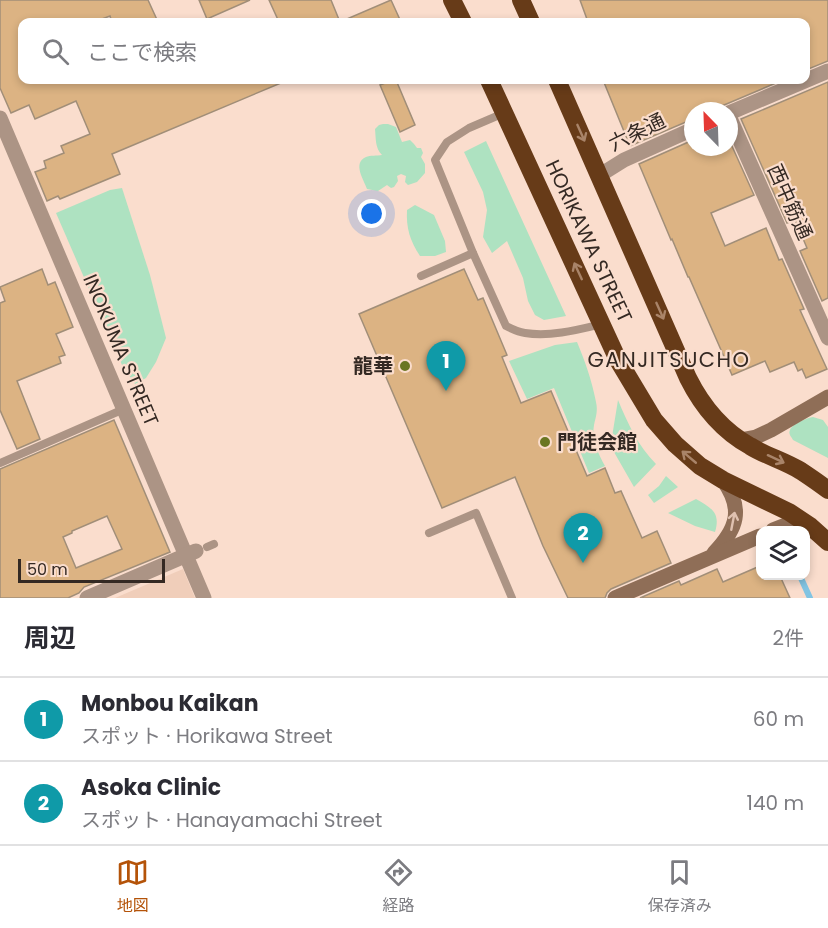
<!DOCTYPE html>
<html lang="ja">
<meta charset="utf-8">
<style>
body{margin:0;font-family:Poppins,"Noto Sans JP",sans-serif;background:#f2f2f3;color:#2b2b33}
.controls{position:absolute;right:18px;bottom:18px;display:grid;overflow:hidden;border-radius:12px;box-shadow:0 3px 9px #0003}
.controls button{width:54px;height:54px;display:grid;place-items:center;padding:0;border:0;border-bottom:2px solid #e1e1e2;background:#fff;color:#2b2b33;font:30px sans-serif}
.compass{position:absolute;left:684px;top:102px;width:54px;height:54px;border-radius:50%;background:#fff;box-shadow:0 3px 9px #0003;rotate:337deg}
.scale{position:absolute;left:18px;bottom:15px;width:147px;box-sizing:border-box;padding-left:6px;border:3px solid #342923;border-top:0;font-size:16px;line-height:21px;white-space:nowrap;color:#342923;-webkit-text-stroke:4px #faddcd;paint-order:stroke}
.you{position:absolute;left:372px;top:214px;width:21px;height:21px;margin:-15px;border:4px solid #fff;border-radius:50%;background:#1a73e8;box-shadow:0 0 0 9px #1a73e833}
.badge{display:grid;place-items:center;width:39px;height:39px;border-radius:50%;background:#b45309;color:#fff;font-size:20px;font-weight:700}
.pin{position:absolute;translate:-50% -50px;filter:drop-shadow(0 2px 3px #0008)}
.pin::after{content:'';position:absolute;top:32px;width:21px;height:18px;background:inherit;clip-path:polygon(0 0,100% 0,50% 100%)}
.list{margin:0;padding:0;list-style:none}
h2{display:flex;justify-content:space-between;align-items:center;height:78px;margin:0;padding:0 24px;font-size:26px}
h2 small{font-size:20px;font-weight:400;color:#7c7c81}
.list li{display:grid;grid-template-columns:39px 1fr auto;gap:18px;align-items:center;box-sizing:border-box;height:84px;padding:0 24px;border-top:2px solid #e1e1e2}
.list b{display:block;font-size:22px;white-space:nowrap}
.list p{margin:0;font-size:20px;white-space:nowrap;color:#7c7c81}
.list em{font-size:20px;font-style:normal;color:#7c7c81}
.icon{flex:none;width:33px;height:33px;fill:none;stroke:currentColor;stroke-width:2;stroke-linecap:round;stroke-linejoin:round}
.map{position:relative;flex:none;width:828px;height:598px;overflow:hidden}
.search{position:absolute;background:#fff;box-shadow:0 3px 9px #0003;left:18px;right:18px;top:18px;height:66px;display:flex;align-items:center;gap:15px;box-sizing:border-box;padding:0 21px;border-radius:12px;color:#7c7c81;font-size:22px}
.sheet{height:246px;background:#fff}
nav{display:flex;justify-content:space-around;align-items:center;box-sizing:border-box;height:84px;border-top:2px solid #e1e1e2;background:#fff;font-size:16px;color:#7c7c81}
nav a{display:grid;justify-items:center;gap:3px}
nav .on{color:#b45309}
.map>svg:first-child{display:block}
</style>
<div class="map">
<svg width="828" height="598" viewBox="0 0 828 598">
<rect width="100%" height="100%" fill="#faddcd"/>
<path fill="#f0ceba" d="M183,569L195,598H115Z"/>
<g fill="#aee2c1">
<path d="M383,124H388L396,127L402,142L410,140L414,144L417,148H421L423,153L421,157L425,164V173L417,182L408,185L405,182L406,176L401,174L397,176L398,181L394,187L391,188L387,185L378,191L367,189C364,180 352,163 366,157C370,155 377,156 382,155C375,148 376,139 375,129L379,125Z"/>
<path d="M486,141L566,316L544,320L535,315L528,301L523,278L507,241L492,253L483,237L487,210L483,192L464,152Z"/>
<path d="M122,188L150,275L166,338L156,362L146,378L135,384L122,365L56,213L110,190Z"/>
<path d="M415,205L434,215L445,241L446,252L435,256H420C410,241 406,228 407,210Z"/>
<path d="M577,342C585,361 592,381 596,402C598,411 596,416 594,425C591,439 599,455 605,466L589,473L554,388L527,399L509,361L555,345Z"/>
<path d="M618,400C628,424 638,446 656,464L634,487L614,452L612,437Z"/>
<path d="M813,417L823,420L828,427V458L793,440C791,436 788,434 790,430C792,424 807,418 813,417Z"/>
<path d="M666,476L678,487L654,503L648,495L659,486Z"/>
<path d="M696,499C711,508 721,512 715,532L695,526L668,513Z"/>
</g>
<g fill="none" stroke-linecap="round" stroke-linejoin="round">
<path stroke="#82c4e2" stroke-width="6" d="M800,576L810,598"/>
</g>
<g fill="#dcb383" stroke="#a18e78" stroke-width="1.5" fill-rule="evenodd">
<path d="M0,0H148L158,22H112L110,16L94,22H22V80H288L112,154L120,174L60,199L58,196L47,201L35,172L46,168L44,161L64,153L61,146L90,134L76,101L35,119L29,105L11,113L0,88Z"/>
<path d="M199,0H250L207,19Z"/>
<path d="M269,0H331L340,22L391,0L401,22H279Z"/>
<path d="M580,0H828V61L806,70V22H588Z"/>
<path d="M393,80H396L415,125L400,132L380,85Z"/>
<path d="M603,80H783L710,111H693V119L630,146Z"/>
<path d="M828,82V298L822,301L800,251L807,248L795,220L787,223L741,119Z"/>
<path d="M693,140V147H729V145L731,144L754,195L711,213L725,246L766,228L779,260L782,259L804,309L800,310L827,369L806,378L802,369L798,371L794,362L770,372L765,361L732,375L689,277H688L672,239L671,240L639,164Z"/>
<path d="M42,269L48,285L55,282L73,327L56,334L65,355L59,357L61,363L17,381L40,439L17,449L0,410V303L5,301L0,287Z"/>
<path d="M464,269L478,300L483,298L507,355L502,357L521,403L551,391L587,476L605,468L615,493L621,491L642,538L657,531L671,563L611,589L607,593L605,598H568L543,546L515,477L442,508L359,314Z"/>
<path d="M114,420L170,552L84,587L79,593L68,598H0V469ZM107,516L122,549L76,568L63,537L72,533V531Z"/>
<path d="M760,566V576H780L790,598H640L679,581L681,585L717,569L723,582Z"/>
</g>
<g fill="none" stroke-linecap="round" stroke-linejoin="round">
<g stroke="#ac9485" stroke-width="8">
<path d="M504,113L469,128L447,142L435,160L473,253L506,326C512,329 518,332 525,333C550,337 577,330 602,324"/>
<path d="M421,276L473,253"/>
<path d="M0,463L124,409"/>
<path d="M429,533L476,513L512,598"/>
<path d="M207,547L214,544"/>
</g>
<g stroke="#ac9485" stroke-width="15">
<path d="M729,113L828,71"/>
<path d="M729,116L828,338"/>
<path d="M0,118L204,598"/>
<path d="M600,175L624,160L693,129"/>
<path d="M87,598L196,551"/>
</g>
<g stroke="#8f6e57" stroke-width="15">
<path d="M740,440L756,437L771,430L828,397"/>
<path d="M773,530L801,519"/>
<path d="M714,553C737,529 744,509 723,480"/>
<path d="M615,598L760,536"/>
</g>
<g stroke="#673b18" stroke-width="18">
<path d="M452,0L463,22"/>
<path d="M521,0L531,22"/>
<path d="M489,80L618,360L654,420L675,444L700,466L723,480L789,512L810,526L828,542"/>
<path d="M557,80L688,378C702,406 723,431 750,446C766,456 785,461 801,471C810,477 819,483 828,490"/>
</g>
</g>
<defs><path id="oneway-shaft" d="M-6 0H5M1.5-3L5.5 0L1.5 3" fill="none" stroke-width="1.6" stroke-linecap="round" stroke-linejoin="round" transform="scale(1.5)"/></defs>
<g stroke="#a98469">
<use href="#oneway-shaft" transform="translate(581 133) rotate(66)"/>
<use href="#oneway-shaft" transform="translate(578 271) rotate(-115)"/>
<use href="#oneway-shaft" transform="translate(660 311) rotate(66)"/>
<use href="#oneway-shaft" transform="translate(689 457) rotate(-140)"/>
<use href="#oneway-shaft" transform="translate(776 459) rotate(25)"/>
</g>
<use stroke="#dfc1b0" href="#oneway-shaft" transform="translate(733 521) rotate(-79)"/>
<g fill="#6a7622" stroke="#faddcd" stroke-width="2">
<circle cx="405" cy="366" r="6"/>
<circle cx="545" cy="442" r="6"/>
</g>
<g text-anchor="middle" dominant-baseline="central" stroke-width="4.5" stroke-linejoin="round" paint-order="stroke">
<g font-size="20" fill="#342923" stroke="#faddcd">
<text transform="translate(637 132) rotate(-26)">六条通</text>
<text transform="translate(790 202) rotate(66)">西中筋通</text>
<text transform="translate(589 241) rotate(65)">HORIKAWA STREET</text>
<text transform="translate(121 350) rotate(67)">INOKUMA STREET</text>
</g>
<g font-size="20" font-weight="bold" fill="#342923" stroke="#faddcd" text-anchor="end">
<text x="393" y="366">龍華</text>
<text x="557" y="442" text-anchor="start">門徒会館</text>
</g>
<g font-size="21" letter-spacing="1.5" fill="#342923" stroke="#faddcd">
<text x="669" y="359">GANJITSUCHO</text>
</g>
</g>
</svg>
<div class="controls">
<button><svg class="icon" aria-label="layers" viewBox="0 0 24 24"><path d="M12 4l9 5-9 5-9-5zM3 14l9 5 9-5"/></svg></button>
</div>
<svg class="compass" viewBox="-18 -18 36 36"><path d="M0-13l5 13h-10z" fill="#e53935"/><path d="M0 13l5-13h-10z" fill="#7c7c81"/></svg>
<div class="scale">50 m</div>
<div class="you"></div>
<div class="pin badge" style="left:446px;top:391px;background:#0f9aa8">1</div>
<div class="pin badge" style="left:583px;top:563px;background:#0f9aa8">2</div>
<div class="search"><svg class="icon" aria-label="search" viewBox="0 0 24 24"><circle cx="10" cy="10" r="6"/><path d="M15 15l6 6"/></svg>ここで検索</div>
</div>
<section class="sheet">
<h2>周辺<small>2件</small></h2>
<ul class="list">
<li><span class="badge" style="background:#0f9aa8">1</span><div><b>Monbou Kaikan</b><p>スポット · Horikawa Street</p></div><em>60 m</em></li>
<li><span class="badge" style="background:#0f9aa8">2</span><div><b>Asoka Clinic</b><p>スポット · Hanayamachi Street</p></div><em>140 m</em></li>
</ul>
</section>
<nav>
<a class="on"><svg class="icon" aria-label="map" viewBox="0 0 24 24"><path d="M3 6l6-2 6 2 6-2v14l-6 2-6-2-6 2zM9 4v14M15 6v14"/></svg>地図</a>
<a><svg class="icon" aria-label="directions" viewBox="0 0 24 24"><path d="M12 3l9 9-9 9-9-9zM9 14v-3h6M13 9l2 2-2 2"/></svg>経路</a>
<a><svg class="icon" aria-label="saved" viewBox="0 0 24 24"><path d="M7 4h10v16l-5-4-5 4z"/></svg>保存済み</a>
</nav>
